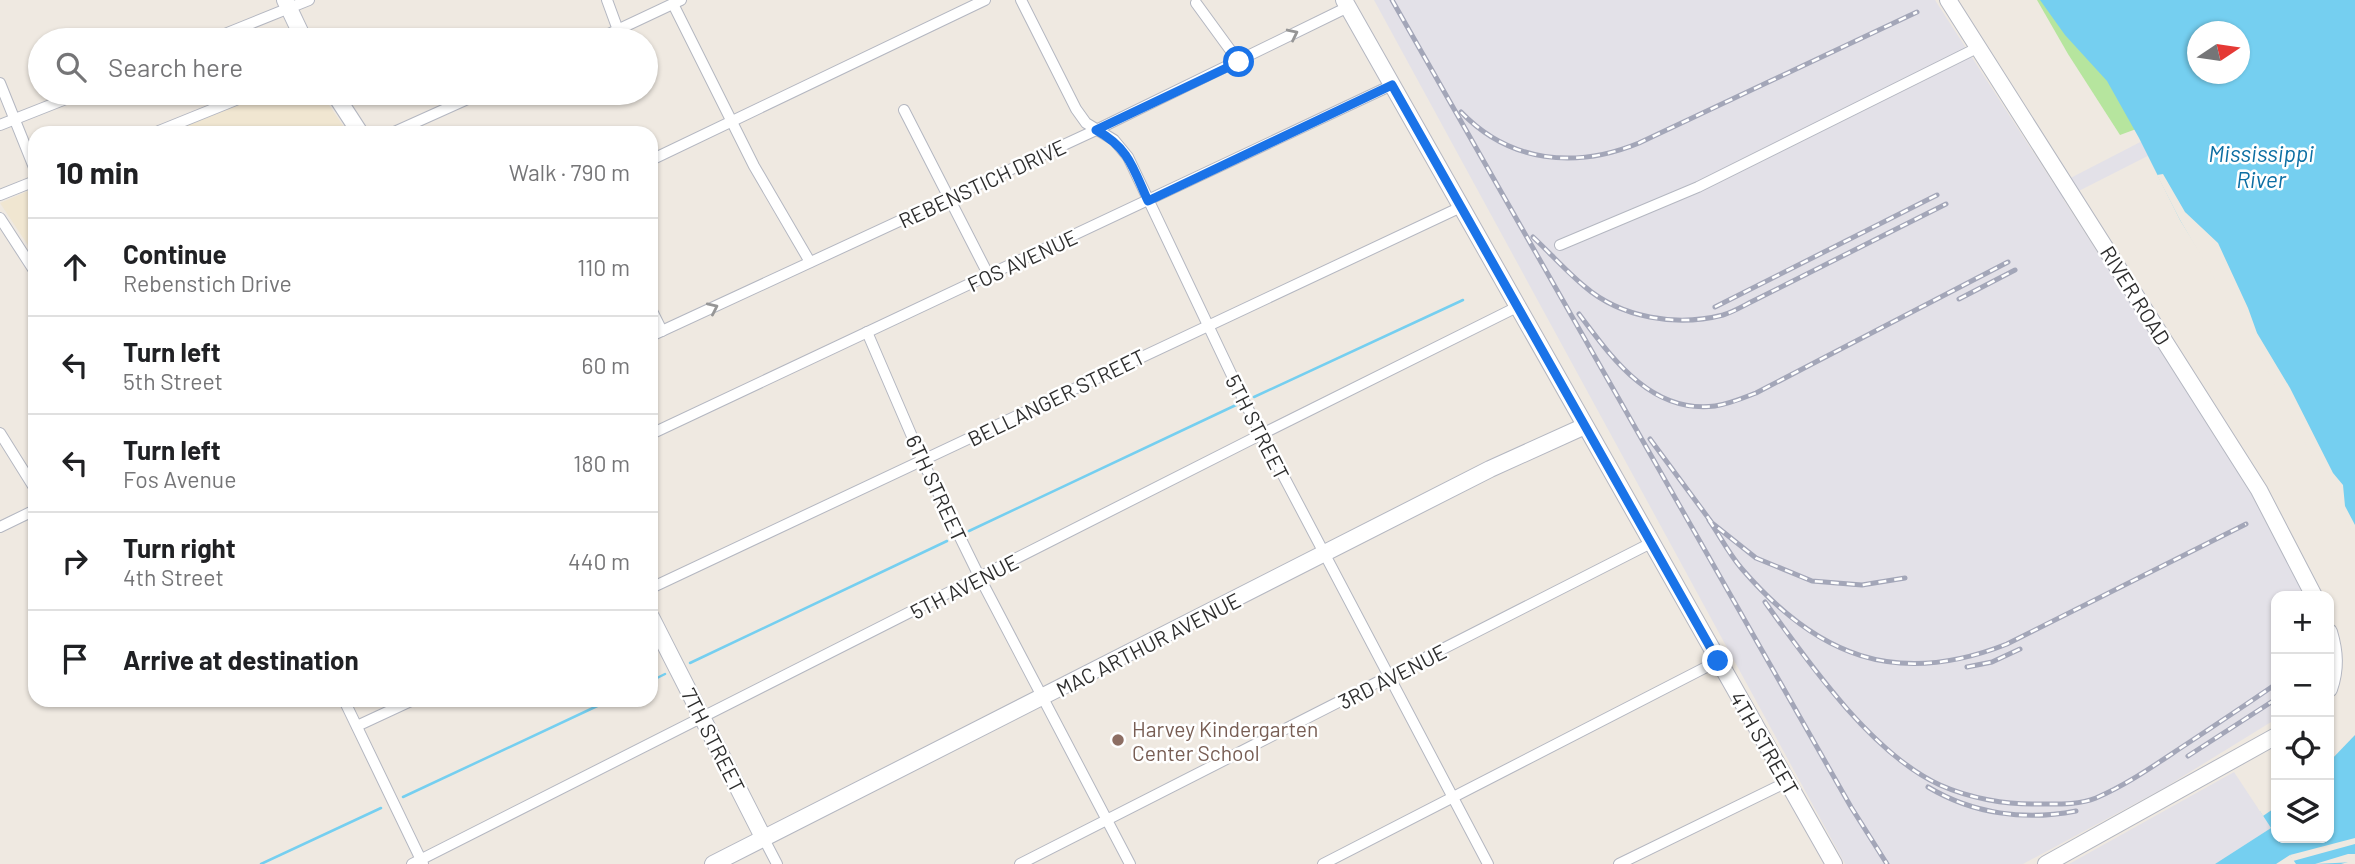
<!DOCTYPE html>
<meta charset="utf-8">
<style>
body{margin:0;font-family:Barlow,sans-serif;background:#f6f6f6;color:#202124}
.controls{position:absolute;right:21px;bottom:21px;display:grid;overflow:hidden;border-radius:14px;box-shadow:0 2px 5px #0004}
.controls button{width:63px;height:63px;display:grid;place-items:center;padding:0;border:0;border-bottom:2px solid #e0e0e0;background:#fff;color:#202124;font:35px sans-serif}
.compass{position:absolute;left:2187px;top:21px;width:63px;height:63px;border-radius:50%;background:#fff;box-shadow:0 2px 5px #0004;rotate:77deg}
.stop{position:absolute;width:21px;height:21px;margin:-16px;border:5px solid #1a73e8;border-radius:50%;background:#fff}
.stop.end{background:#1a73e8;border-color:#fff;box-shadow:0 2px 7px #0008}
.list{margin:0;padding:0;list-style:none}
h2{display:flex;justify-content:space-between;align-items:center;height:91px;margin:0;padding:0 28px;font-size:30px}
h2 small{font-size:23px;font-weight:400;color:#757577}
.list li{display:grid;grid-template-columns:46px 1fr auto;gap:21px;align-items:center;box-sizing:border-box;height:98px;padding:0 28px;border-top:2px solid #e0e0e0}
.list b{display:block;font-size:26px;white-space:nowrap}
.list p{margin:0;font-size:23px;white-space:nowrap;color:#757577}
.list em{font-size:23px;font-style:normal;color:#757577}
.icon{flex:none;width:38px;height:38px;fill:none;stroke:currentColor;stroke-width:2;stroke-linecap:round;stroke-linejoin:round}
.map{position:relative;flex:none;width:2355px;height:864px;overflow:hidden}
.search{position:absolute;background:#fff;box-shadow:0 2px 5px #0004;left:28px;top:28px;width:630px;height:77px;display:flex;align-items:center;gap:18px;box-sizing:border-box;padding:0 24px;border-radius:38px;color:#757577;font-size:26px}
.panel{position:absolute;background:#fff;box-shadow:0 2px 5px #0004;left:28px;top:126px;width:630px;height:581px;border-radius:21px}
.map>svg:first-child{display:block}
</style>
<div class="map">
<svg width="2355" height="864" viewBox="0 0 2355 864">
<rect width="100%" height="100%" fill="#efe9e1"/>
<g fill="#e3e1e8">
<path d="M1374,0H1935L2055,186L2185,119L2189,135L2063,199L2267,514L2304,596H2276V719L2164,788L2023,864H1845Z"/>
<path d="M2234,772L2271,828L2215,864H2069Z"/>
</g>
<g fill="#f0e6d1">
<path d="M264,93H321L348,133H167Z"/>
<path d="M35,188V256L0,203Z"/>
</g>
<path fill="#b6e59e" d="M2037,0H2057L2147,125L2120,135L2068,54Z"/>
<g fill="#75cff0" fill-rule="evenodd">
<path d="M2040,0H2355V530L2265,358L2180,220L2139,138L2107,81L2065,35ZM2198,32H2240V74H2198Z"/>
<path d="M2355,728V860L2341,864H2296L2290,855L2276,864H2215L2271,828L2260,811L2276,799V838H2329V755Z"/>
</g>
<g fill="#efe9e1">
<path d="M2163,174L2185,212L2218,243L2248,308L2257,333L2290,388L2333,473L2343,485L2345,506L2355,525V534L2352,532L2338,506L2262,360L2180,220L2157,175Z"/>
<path d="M2355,724V735L2329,762V750Z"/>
<path d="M2276,796V807L2263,816L2258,808Z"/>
<path d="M2355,838V844L2293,861L2290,855Z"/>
<path d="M2348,854H2355V862L2315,864Z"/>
</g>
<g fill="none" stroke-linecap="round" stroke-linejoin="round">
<g stroke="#75cff0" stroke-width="2.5">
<path d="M1254,397L1463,300"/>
<path d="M969,531L1236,405"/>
<path d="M690,663L947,541"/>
<path d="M651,681L665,674"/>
<path d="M403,797L610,700"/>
<path d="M261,864L381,808"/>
</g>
<defs>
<g id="street">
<path d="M607,0L618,30"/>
<path d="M1021,0L1076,109L1086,123L1114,140L1128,157L1245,403L1488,864"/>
<path d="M1196,3L1239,62"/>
<path d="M673,4L754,166L810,262"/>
<path d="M210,40L309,0"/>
<path d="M596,40L681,0"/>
<path d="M0,83L35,170"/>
<path d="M904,110L989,276"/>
<path d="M0,125L81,93"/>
<path d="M154,133L253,93"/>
<path d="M392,133L481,93"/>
<path d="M651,160L985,0"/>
<path d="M0,195L35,181"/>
<path d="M0,218L35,272"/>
<path d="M1560,245L1698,187L1979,47"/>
<path d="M651,309L662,331"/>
<path d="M867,332L923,462L980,578L1130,864"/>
<path d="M651,336L1096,130L1348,7"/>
<path d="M0,433L35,489"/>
<path d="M651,434L1392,85"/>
<path d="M0,527L35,510"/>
<path d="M651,588L1461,207"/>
<path d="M344,700L423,864"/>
<path d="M357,726L413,700"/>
<path d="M764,839L777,864"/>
<path d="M412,864L1262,434L1517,307"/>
<path d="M1020,864L1651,543"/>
<path d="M1323,864L1718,661"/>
<path d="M1619,864L1787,782"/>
</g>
<g id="secondary">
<path d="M285,0L304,40"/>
<path d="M1344,0L1834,864"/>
<path d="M1948,0L2259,490L2314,596"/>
<path d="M334,93L360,133"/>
<path d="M651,617L764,839"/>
<path d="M2329,632C2335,652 2336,669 2329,689"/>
<path d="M713,864L1490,469L1585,426"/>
<path d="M2046,864L2276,736"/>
</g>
</defs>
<use href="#street" stroke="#b4b7c1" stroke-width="12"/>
<use href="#secondary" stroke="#b4b7c1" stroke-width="18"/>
<use href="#street" stroke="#fff" stroke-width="10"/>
<use href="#secondary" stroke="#fff" stroke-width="16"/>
<defs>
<g id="rail">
<path d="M1392,0L1851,807L1887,864"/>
<path d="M1461,112C1510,163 1576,169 1639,143L1917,12"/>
<path d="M1533,237C1550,253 1566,271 1584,286C1621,318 1676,327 1723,315C1733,312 1743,306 1753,301L1946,204"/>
<path d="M1959,299L2015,270"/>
<path d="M1715,307L1937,195"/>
<path d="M1579,314C1612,358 1651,414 1715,406C1729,404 1743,398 1756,393L2008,262"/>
<path d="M1650,439L1712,523L1756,558L1812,581L1862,585L1905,578"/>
<path d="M1709,520C1720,536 1729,554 1742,569C1817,656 1896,688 2007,644L2246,524"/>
<path d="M1765,602C1808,662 1872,754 1940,785C1969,798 2006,805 2039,804C2057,804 2079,805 2096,798C2126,785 2152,767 2179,749C2211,728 2244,706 2276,684"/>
<path d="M1967,667L1992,662L2020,649"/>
<path d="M2188,756L2276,699"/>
<path d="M1928,787C1973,814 2025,821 2076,811"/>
</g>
</defs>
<use href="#rail" stroke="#a3a6b8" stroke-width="5"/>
<use href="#rail" stroke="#fff" stroke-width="2.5" stroke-dasharray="8" stroke-linecap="butt"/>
</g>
<defs><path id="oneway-chevron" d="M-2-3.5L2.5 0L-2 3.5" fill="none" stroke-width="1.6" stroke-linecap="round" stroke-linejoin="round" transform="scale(1.75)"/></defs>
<g stroke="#969696">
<use href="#oneway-chevron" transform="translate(1293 34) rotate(-26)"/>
<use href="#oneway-chevron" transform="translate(713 308) rotate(-25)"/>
</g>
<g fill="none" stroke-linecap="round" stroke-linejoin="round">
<path stroke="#1a73e8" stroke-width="9" d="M1239,62L1096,130C1129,148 1133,168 1148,201L1392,85L1718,661"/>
</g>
<circle fill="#8d6e63" stroke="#fff" stroke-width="2.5" cx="1118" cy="740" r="7"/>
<g text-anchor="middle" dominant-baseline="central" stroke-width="5" stroke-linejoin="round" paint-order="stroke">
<g font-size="21" fill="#2e2e2e" stroke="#fff">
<text transform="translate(982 183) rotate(-25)">REBENSTICH DRIVE</text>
<text transform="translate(1022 260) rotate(-25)">FOS AVENUE</text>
<text transform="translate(2136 295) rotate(58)">RIVER ROAD</text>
<text transform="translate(1056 397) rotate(-26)">BELLANGER STREET</text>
<text transform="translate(1258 427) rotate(63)">5TH STREET</text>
<text transform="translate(937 488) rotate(65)">6TH STREET</text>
<text transform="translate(964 586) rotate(-27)">5TH AVENUE</text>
<text transform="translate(1148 644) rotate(-27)">MAC ARTHUR AVENUE</text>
<text transform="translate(1392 676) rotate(-27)">3RD AVENUE</text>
<text transform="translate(714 740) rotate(63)">7TH STREET</text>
<text transform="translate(1765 743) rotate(60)">4TH STREET</text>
</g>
<g font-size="21" fill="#785e54" stroke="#fff" text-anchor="start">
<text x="1132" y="728">Harvey Kindergarten<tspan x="1132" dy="24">Center School</tspan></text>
</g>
<g font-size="23" font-style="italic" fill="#0d6fa3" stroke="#fff">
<text x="2261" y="153">Mississippi<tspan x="2261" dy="26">River</tspan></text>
</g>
</g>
</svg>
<div class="controls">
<button>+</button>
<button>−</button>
<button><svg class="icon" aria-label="locate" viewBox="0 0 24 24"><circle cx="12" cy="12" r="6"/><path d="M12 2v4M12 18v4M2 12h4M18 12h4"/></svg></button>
<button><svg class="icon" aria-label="layers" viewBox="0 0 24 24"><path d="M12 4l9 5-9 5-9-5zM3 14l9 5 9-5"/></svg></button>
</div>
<svg class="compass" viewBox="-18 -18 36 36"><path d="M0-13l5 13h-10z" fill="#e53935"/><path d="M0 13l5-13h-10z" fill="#757577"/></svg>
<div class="stop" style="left:1239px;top:62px"></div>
<div class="stop end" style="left:1718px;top:661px"></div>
<div class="search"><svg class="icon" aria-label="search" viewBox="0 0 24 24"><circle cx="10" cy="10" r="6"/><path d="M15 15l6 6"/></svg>Search here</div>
<section class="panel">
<h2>10 min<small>Walk · 790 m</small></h2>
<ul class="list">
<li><svg class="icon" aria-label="ahead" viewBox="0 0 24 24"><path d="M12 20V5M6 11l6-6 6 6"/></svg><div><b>Continue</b><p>Rebenstich Drive</p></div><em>110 m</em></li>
<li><svg class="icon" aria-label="left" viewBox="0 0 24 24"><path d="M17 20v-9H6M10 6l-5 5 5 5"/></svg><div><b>Turn left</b><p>5th Street</p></div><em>60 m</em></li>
<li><svg class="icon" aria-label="left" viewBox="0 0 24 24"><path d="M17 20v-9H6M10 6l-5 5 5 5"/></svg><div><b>Turn left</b><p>Fos Avenue</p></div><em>180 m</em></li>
<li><svg class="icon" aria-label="right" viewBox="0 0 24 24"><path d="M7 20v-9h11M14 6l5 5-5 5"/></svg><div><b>Turn right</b><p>4th Street</p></div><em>440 m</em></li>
<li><svg class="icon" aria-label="arrive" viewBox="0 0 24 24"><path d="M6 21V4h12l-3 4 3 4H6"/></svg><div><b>Arrive at destination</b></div></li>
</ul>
</section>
</div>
